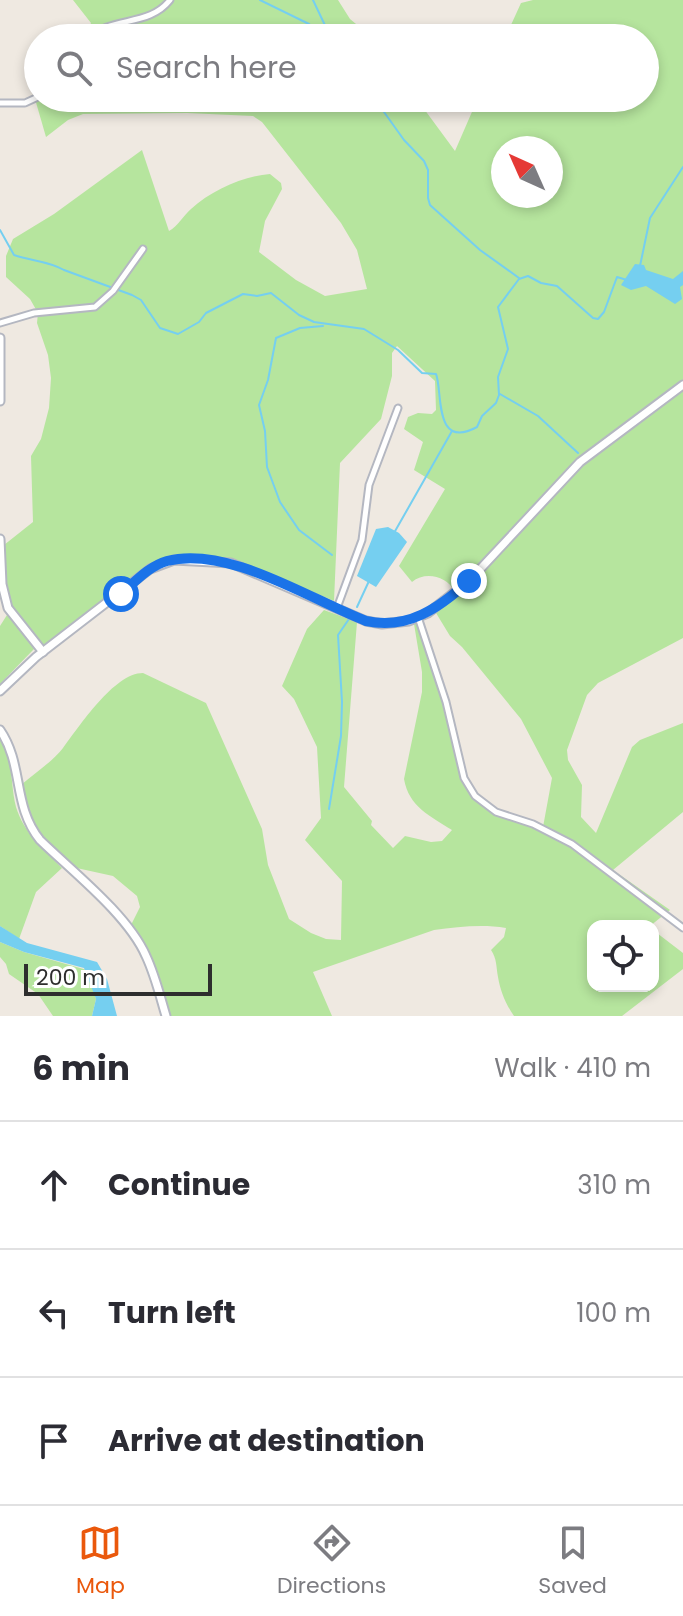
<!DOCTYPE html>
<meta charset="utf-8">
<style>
body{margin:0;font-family:Poppins,sans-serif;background:#f2f2f3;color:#2b2b33}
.controls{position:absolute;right:24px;bottom:24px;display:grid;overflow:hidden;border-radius:16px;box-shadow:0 4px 12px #0003}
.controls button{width:72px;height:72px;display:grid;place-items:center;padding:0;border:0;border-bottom:2px solid #e1e1e2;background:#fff;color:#2b2b33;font:40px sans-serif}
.compass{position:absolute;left:491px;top:136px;width:72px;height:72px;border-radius:50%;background:#fff;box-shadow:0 4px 12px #0003;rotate:315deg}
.scale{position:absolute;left:24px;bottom:20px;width:188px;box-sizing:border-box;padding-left:8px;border:4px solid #2e2e2e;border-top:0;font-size:22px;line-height:28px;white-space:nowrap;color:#2e2e2e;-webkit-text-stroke:6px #fff;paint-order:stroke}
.stop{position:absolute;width:24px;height:24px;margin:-18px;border:6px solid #1a73e8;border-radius:50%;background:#fff}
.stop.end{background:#1a73e8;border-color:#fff;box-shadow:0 2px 8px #0008}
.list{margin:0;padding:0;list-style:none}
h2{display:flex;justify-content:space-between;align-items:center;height:104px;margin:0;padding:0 32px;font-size:34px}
h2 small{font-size:26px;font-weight:400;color:#7c7c81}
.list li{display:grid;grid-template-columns:52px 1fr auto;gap:24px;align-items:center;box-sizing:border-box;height:128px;padding:0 32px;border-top:2px solid #e1e1e2}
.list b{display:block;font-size:30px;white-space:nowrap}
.list em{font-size:26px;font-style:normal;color:#7c7c81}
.icon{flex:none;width:44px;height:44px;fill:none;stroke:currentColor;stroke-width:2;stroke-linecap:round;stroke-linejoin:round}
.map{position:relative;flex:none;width:683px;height:1016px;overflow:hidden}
.search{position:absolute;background:#fff;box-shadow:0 4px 12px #0003;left:24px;right:24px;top:24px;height:88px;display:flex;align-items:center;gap:20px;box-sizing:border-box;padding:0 28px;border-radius:44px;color:#7c7c81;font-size:30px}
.sheet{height:488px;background:#fff}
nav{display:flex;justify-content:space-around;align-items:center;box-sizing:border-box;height:112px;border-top:2px solid #e1e1e2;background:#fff;font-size:22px;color:#7c7c81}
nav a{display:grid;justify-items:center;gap:4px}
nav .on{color:#ea580c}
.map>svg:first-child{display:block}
</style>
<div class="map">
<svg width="683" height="1016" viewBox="0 0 683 1016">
<rect width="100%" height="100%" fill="#efe9e1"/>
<g fill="#b6e59e" fill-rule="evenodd">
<path d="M73,0H338L350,19L373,38H83L91,23Z"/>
<path d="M533,0H683V638L598,683L587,695L567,750L568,760L582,785L581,817L596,833L632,747L640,740L683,723V812L613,870L670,910L650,926H593V986H653V930L683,953V969L622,1016H514C506,1005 500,990 498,977C496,966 497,959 491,950L504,937L506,928C482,924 458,927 434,930L313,972L332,1016H170L149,954L131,925L140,907L137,896L113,876L72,867L38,832L31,821L21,785C35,773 52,762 63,748C79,727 114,673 143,673L206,703L262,829L268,865L289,919L311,933L326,939L341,940L342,881L305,840L321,818L317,747L294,699L282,686L307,629L324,610L357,622L344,787L372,821L371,825L393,848L405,836L431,842L442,841L452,830C430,816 409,807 404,779L422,692V672L414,624L417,623H419L438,682L462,778L470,794L498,814L543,827L552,778L521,719L462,647L450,636L433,608L454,591C447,576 425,571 412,582L399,566L445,489L414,470L423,442L404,429L408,417L418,413L432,414L436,410L435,381L397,346L392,353V376L381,419L340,463L334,601L291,583L283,586L229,564L168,562L149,572L118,600L86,622L42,648C39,632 24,626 16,613C3,594 5,568 4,545L33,522L31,456L41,439L49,408L51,378L48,355L37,323L38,313L30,299L6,277V256L13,239L54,214L142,150L169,231C178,226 183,216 191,209C212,190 243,176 270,174L281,183L282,189L265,221L259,252L296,280L325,296L367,289L357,250L341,223L262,122L253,116L187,113L83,114L68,120L46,137L35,99L416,98L455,151L478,98H645V38H505L521,3ZM503,148H551V196H503Z"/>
<path d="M7,615L33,643L34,649L0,684V626Z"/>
<path d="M0,739C14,761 10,783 16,807C24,833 43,849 62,868L36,892L19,939L0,926Z"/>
<path d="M0,942L24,952L87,970L96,999L92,1016H53L38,994L9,974L6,964L0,957Z"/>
</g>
<g fill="#75cff0">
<path d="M635,264L644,265L646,270L673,279L683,271V285L680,287L682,299L675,304L646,286L631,290L621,285Z"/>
<path d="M388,527L399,533L407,542L376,587L357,576L376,529Z"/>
<path d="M0,926L27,943L97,962L107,979L117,1016H92L96,999L84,968L24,952L0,942Z"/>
</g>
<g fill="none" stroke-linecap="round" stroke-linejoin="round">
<g stroke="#75cff0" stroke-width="2">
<path d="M260,0L309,24L329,38"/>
<path d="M313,0L331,38"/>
<path d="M374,98L404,140L424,161L428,170V198L430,205L480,250L519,278"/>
<path d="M0,230L14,255C31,261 49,261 64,270L132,295L141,300L160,328L178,334L199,322L206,313L243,294L257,296L271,293L299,315L314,322L364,329L398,350L422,373L436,374C443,391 433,451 477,427L482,416L496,403L499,395L498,377L508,349L498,307L519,279L528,276L541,283L557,286L593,318L598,319L604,312L617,277L627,280"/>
<path d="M640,266L650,218L683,167"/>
<path d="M323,326L300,328L276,338L268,380L259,405L265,431L267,467L280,502L299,530L332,555"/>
<path d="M500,394L538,416L578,453"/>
<path d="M394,533L452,431"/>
<path d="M357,607L369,581"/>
<path d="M329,809L341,736L342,702L338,635L351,616"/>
</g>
<defs>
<g id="street">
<path d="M88,38C112,16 149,27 170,0"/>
<path d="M0,103H25L38,97"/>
<path d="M0,323L34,313L95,307L113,291L143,249"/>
<path d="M337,608L362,540L369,485L398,408"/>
<path d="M418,617L446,702L464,778L475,796L496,812L533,824L572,844L683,928"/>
</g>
<g id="secondary">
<path d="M0,338V401"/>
<path d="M0,539L2,584L8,608L43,652"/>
<path d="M0,691L36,657L150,569L174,560L231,563L366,621L382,624L409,621L428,613L469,581L580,462L683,385"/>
<path d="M0,730C24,765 12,805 40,840C73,872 128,915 146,956C155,975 160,996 166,1016"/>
</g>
</defs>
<use href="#street" stroke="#b4b7c1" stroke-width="9"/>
<use href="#secondary" stroke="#b4b7c1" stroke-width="11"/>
<use href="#street" stroke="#fff" stroke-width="5"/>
<use href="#secondary" stroke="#fff" stroke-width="7"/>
</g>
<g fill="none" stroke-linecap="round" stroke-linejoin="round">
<path stroke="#1a73e8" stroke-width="10" d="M121,594C135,582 149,566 167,561C228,545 311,600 366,621C408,630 439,608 469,581"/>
</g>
</svg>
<div class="controls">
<button><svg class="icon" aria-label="locate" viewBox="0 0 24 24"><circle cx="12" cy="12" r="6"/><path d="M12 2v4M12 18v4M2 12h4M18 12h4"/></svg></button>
</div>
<svg class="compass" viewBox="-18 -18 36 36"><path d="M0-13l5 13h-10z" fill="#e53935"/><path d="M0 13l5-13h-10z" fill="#7c7c81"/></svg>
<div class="scale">200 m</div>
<div class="stop" style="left:121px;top:594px"></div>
<div class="stop end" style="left:469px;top:581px"></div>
<div class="search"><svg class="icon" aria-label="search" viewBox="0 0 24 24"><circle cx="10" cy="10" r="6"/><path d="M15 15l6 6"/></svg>Search here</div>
</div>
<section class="sheet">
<h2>6 min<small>Walk · 410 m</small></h2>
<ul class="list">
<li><svg class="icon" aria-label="ahead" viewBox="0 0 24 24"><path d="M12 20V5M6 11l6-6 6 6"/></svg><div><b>Continue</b></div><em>310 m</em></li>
<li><svg class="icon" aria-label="left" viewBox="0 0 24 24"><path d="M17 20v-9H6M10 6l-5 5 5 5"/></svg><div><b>Turn left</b></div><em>100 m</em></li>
<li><svg class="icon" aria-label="arrive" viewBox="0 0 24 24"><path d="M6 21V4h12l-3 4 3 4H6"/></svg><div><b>Arrive at destination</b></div></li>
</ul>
</section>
<nav>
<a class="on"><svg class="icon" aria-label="map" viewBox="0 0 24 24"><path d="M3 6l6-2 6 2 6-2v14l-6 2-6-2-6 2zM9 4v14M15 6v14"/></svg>Map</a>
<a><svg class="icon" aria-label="directions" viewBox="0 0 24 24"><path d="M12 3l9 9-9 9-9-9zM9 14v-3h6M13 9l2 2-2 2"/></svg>Directions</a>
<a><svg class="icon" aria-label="saved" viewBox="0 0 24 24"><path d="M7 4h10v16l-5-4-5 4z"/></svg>Saved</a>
</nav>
